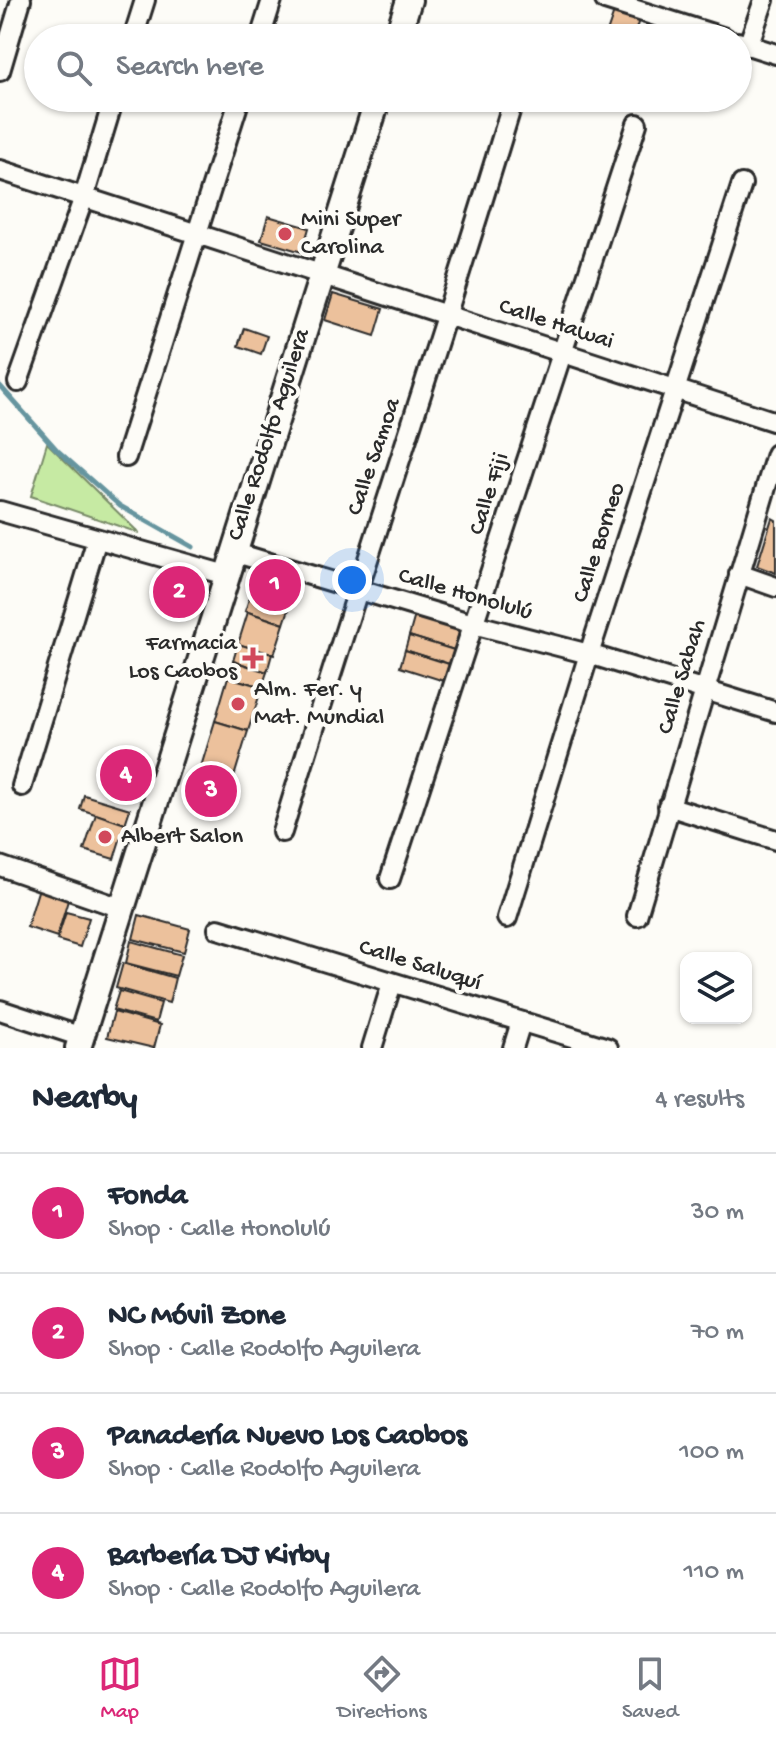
<!DOCTYPE html>
<meta charset="utf-8">
<style>
body{margin:0;font-family:"Gochi Hand",sans-serif;background:#f6f6f7;color:#1f2937}
.controls{position:absolute;right:24px;bottom:24px;display:grid;overflow:hidden;border-radius:16px;box-shadow:0 2px 6px #0004}
.controls button{width:72px;height:72px;display:grid;place-items:center;padding:0;border:0;border-bottom:2px solid #e0e1e3;background:#fff;color:#1f2937;font:40px sans-serif}
.you{position:absolute;left:352px;top:580px;width:28px;height:28px;margin:-20px;border:6px solid #fff;border-radius:50%;background:#1a73e8;box-shadow:0 0 0 12px #1a73e833}
.badge{display:grid;place-items:center;width:52px;height:52px;border-radius:50%;background:#db2777;color:#fff;font-size:26px;font-weight:700}
.pin{position:absolute;translate:-50% -50%;border:4px solid #fff;box-shadow:0 2px 8px #0006}
.list{margin:0;padding:0;list-style:none}
h2{display:flex;justify-content:space-between;align-items:center;height:104px;margin:0;padding:0 32px;font-size:34px}
h2 small{font-size:26px;font-weight:400;color:#747a83}
.list li{display:grid;grid-template-columns:52px 1fr auto;gap:24px;align-items:center;box-sizing:border-box;height:120px;padding:0 32px;border-top:2px solid #e0e1e3}
.list b{display:block;font-size:30px;white-space:nowrap}
.list p{margin:0;font-size:26px;white-space:nowrap;color:#747a83}
.list em{font-size:26px;font-style:normal;color:#747a83}
.icon{flex:none;width:44px;height:44px;fill:none;stroke:currentColor;stroke-width:2;stroke-linecap:round;stroke-linejoin:round}
.map{position:relative;flex:none;width:776px;height:1048px;overflow:hidden}
.search{position:absolute;background:#fff;box-shadow:0 2px 6px #0004;left:24px;right:24px;top:24px;height:88px;display:flex;align-items:center;gap:20px;box-sizing:border-box;padding:0 28px;border-radius:44px;color:#747a83;font-size:30px}
.sheet{height:584px;background:#fff}
nav{display:flex;justify-content:space-around;align-items:center;box-sizing:border-box;height:112px;border-top:2px solid #e0e1e3;background:#fff;font-size:22px;color:#747a83}
nav a{display:grid;justify-items:center;gap:4px}
nav .on{color:#db2777}
.map>svg:first-child{display:block}
</style>
<div class="map">
<svg width="776" height="1048" viewBox="0 0 776 1048">
<rect width="100%" height="100%" fill="#fdfcf7"/>
<filter id="ink" filterUnits="userSpaceOnUse"><feTurbulence type="fractalNoise" baseFrequency=".0125" numOctaves="2"/><feDisplacementMap in="SourceGraphic" scale="16" xChannelSelector="R" yChannelSelector="G"/><feConvolveMatrix kernelMatrix="1 2 1 2 8 2 1 2 1" color-interpolation-filters="sRGB"/></filter>
<g filter="url(#ink)">
<path fill="#c6eaa3" stroke="#788a67" stroke-width="2" d="M47,443L139,533L31,496Z"/>
<g fill="none" stroke-linecap="round" stroke-linejoin="round">
<path stroke="#66959f" stroke-width="5" d="M0,386L57,450L120,506L193,547"/>
</g>
<g fill="#ecc19c" stroke="#2b2b2b" stroke-width="2">
<path d="M614,12L639,20L633,38H605Z"/>
<path d="M268,216L309,228L302,252L261,240Z"/>
<path d="M333,294L383,309L375,336L325,320Z"/>
<path d="M244,328L267,336L261,354L238,346Z"/>
<path d="M772,518L776,520V573L757,566Z"/>
<path d="M258,571L297,583L292,600L253,587Z"/>
<path d="M169,575L196,583L189,608L162,600Z"/>
<path d="M253,587L292,600L284,624L245,611Z"/>
<path d="M248,612L284,624L274,655L238,644Z"/>
<path d="M415,615L460,629L454,650L409,636Z"/>
<path d="M409,636L454,650L449,664L405,650Z"/>
<path d="M238,644L272,654L267,672L233,661Z"/>
<path d="M405,650L449,664L444,681L400,667Z"/>
<path d="M233,661L267,672L262,687L228,677Z"/>
<path d="M228,677L262,687L248,731L215,721Z"/>
<path d="M215,721L248,731L233,780L200,770Z"/>
<path d="M111,760L147,771L141,790L105,778Z"/>
<path d="M200,770L233,780L223,812L190,801Z"/>
<path d="M84,795L130,809L125,824L80,809Z"/>
<path d="M96,814L125,824L114,859L84,850Z"/>
<path d="M39,888L69,897L57,937L27,927Z"/>
<path d="M66,912L89,918L80,947L57,940Z"/>
<path d="M139,915L190,929L184,952L133,939Z"/>
<path d="M131,941L182,955L176,976L126,963Z"/>
<path d="M123,963L175,978L169,1003L116,988Z"/>
<path d="M119,991L161,1003L156,1022L113,1010Z"/>
<path d="M114,1012L160,1025L154,1048L107,1037Z"/>
</g>
<g fill="none" stroke-linecap="round" stroke-linejoin="round">
<defs>
<g id="street">
<path d="M605,0L725,38"/>
<path d="M133,38L145,0"/>
<path d="M260,38L272,0"/>
<path d="M738,42L776,54"/>
<path d="M748,46L764,0"/>
<path d="M0,71L21,0"/>
<path d="M0,170L776,422"/>
<path d="M18,382L84,197L114,98"/>
<path d="M126,457L240,98"/>
<path d="M0,511L226,575"/>
<path d="M233,552L473,624L589,654L776,712"/>
<path d="M739,574L776,587"/>
<path d="M22,786L97,539"/>
<path d="M668,806L776,840"/>
<path d="M282,832C357,586 440,344 514,98"/>
<path d="M0,866L121,908"/>
<path d="M390,879L637,124"/>
<path d="M637,916L776,454"/>
<path d="M507,918L589,654L742,184"/>
<path d="M218,929L608,1048"/>
<path d="M0,1010L82,1037"/>
<path d="M372,1048L392,983"/>
<path d="M513,1048L521,1022"/>
</g>
<g id="secondary">
<path d="M397,38L409,0"/>
<path d="M78,1048L378,98"/>
</g>
</defs>
<use href="#street" stroke="#2b2b2b" stroke-width="24"/>
<use href="#secondary" stroke="#2b2b2b" stroke-width="30"/>
<use href="#street" stroke="#fdfcf7" stroke-width="18"/>
<use href="#secondary" stroke="#fdfcf7" stroke-width="24"/>
</g>
</g>
<g fill="#d1495b" stroke="#fdfcf7" stroke-width="3">
<circle cx="285" cy="234" r="8"/>
<path d="M249 646h8v8h8v8h-8v8h-8v-8h-8v-8h8z"/>
<circle cx="238" cy="704" r="8"/>
<circle cx="105" cy="837" r="8"/>
</g>
<g text-anchor="middle" dominant-baseline="central" stroke-width="8" stroke-linejoin="round" paint-order="stroke">
<g font-size="24" fill="#2b2b2b" stroke="#fdfcf7" text-anchor="start">
<text x="301" y="220">Mini Super<tspan x="301" dy="28">Carolina</tspan></text>
<text x="237" y="644" text-anchor="end">Farmacia<tspan x="237" dy="28">Los Caobos</tspan></text>
<text x="254" y="690">Alm. Fer. y<tspan x="254" dy="28">Mat. Mundial</tspan></text>
<text x="121" y="837">Albert Salon</text>
</g>
<g font-size="24" fill="#2b2b2b" stroke="#fdfcf7">
<text transform="translate(556 325) rotate(18)">Calle Hawai</text>
<text transform="translate(270 435) rotate(-72)">Calle Rodolfo Aguilera</text>
<text transform="translate(375 457) rotate(-71)">Calle Samoa</text>
<text transform="translate(490 494) rotate(-72)">Calle Fiji</text>
<text transform="translate(600 543) rotate(-72)">Calle Borneo</text>
<text transform="translate(465 595) rotate(16)">Calle Honolulú</text>
<text transform="translate(683 677) rotate(-73)">Calle Sabah</text>
<text transform="translate(420 966) rotate(17)">Calle Saluquí</text>
</g>
</g>
</svg>
<div class="controls">
<button><svg class="icon" aria-label="layers" viewBox="0 0 24 24"><path d="M12 4l9 5-9 5-9-5zM3 14l9 5 9-5"/></svg></button>
</div>
<div class="you"></div>
<div class="pin badge" style="left:275px;top:585px">1</div>
<div class="pin badge" style="left:179px;top:592px">2</div>
<div class="pin badge" style="left:211px;top:791px">3</div>
<div class="pin badge" style="left:126px;top:775px">4</div>
<div class="search"><svg class="icon" aria-label="search" viewBox="0 0 24 24"><circle cx="10" cy="10" r="6"/><path d="M15 15l6 6"/></svg>Search here</div>
</div>
<section class="sheet">
<h2>Nearby<small>4 results</small></h2>
<ul class="list">
<li><span class="badge">1</span><div><b>Fonda</b><p>Shop · Calle Honolulú</p></div><em>30 m</em></li>
<li><span class="badge">2</span><div><b>NC Móvil Zone</b><p>Shop · Calle Rodolfo Aguilera</p></div><em>70 m</em></li>
<li><span class="badge">3</span><div><b>Panadería Nuevo Los Caobos</b><p>Shop · Calle Rodolfo Aguilera</p></div><em>100 m</em></li>
<li><span class="badge">4</span><div><b>Barbería DJ Kirby</b><p>Shop · Calle Rodolfo Aguilera</p></div><em>110 m</em></li>
</ul>
</section>
<nav>
<a class="on"><svg class="icon" aria-label="map" viewBox="0 0 24 24"><path d="M3 6l6-2 6 2 6-2v14l-6 2-6-2-6 2zM9 4v14M15 6v14"/></svg>Map</a>
<a><svg class="icon" aria-label="directions" viewBox="0 0 24 24"><path d="M12 3l9 9-9 9-9-9zM9 14v-3h6M13 9l2 2-2 2"/></svg>Directions</a>
<a><svg class="icon" aria-label="saved" viewBox="0 0 24 24"><path d="M7 4h10v16l-5-4-5 4z"/></svg>Saved</a>
</nav>
